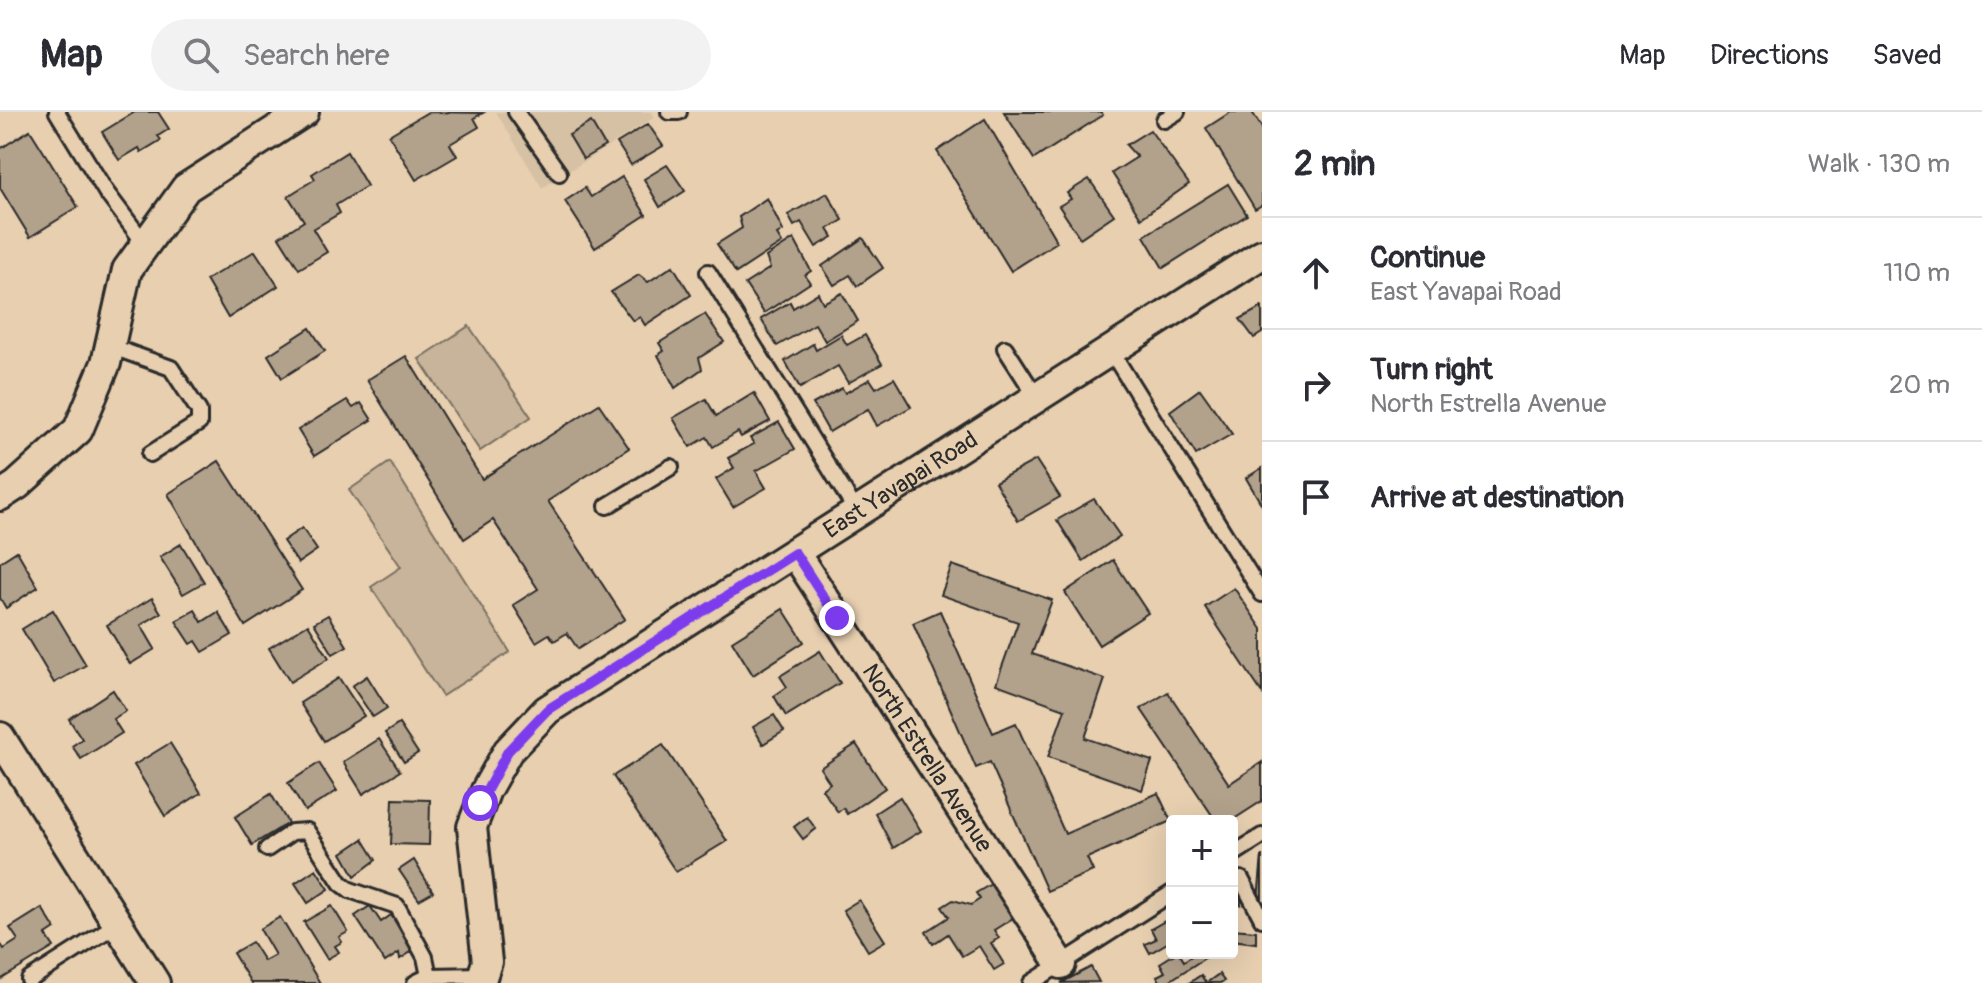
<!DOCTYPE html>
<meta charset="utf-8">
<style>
body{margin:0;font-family:Pangolin,sans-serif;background:#f2f2f3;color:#2b2b33}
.controls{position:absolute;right:24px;bottom:24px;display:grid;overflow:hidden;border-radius:8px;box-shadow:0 8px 32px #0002}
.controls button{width:72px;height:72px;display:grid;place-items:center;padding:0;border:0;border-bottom:2px solid #e1e1e2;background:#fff;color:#2b2b33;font:40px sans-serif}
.stop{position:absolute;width:24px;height:24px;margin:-18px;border:6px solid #7c3aed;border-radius:50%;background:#fff}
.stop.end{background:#7c3aed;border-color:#fff;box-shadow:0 2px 8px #0008}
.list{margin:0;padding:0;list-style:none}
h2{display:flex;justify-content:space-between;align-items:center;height:104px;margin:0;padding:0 32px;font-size:34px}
h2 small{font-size:26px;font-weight:400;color:#7c7c81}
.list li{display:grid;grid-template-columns:52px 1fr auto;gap:24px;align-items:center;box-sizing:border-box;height:112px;padding:0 32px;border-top:2px solid #e1e1e2}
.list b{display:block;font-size:30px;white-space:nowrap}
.list p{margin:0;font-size:26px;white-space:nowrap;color:#7c7c81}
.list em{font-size:26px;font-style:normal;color:#7c7c81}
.icon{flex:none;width:44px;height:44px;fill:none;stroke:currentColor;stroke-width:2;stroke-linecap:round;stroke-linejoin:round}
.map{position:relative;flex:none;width:1262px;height:871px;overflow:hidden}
header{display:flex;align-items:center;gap:48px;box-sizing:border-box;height:112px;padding:0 40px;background:#fff;border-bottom:2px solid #e1e1e2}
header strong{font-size:38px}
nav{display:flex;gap:44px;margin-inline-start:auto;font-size:28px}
.search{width:560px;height:72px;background:#f2f2f3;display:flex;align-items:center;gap:20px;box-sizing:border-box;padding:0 28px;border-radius:44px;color:#7c7c81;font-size:30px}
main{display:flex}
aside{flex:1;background:#fff}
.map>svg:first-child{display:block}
</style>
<header>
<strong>Map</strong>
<div class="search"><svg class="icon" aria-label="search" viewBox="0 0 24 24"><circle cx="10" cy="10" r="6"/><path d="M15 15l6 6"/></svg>Search here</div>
<nav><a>Map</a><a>Directions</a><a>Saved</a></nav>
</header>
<main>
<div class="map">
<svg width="1262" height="871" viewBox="0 0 1262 871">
<rect width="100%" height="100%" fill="#e7cfb0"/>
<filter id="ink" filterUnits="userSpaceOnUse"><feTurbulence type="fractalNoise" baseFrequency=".0125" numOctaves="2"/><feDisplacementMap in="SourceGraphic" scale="16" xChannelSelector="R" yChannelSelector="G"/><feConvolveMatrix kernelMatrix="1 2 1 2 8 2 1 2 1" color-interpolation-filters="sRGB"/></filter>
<g filter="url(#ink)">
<path fill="#d7c1a5" d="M496,0H651L655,5L542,76Z"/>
<g fill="#c8b49a" stroke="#7a7062" stroke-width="2">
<path d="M469,214L531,305L480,339L419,247Z"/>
<path d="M390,350L510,540L442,584L371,475L401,455L349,378Z"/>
</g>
<g fill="#b2a18b" stroke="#2b2b2b" stroke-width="2">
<path d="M135,0H158L169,17L158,24L161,28L141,40L139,36L119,48L102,20Z"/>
<path d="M428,0L483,1L474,6L479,15L450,32L457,44L416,68L389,23Z"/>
<path d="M1004,0H1101L1103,3L1034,47Z"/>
<path d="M1231,0H1252L1262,16V93L1255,97L1206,16Z"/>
<path d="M985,7L1057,130L1011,159L937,39Z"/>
<path d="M591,10L605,34L583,47L569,23Z"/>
<path d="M648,12L663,34L631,53L617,31Z"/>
<path d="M30,18L78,95L30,125L0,76V37Z"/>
<path d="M1150,18L1189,72L1141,106L1112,61L1137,45L1126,33Z"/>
<path d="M347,40L367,74L336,93L340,101L313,117L327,140L299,157L279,125L304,109L288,84L315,67L312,62Z"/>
<path d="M667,53L685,79L660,95L644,67Z"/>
<path d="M622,65L646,103L595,136L565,89L585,76L591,85Z"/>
<path d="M1089,67L1114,103L1080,126L1059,94L1071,87L1067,81Z"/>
<path d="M1228,72L1247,103L1163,156L1144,124Z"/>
<path d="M827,81L843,108L828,117L833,125L816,135L801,110L794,114L788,103Z"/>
<path d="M767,86L783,119L777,123L782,131L736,161L717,132L742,116L739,105Z"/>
<path d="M863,126L883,156L857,174L850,163L834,173L822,154Z"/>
<path d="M794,127L811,159L805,163L810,171L764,201L745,172L770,156L766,145Z"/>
<path d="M255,139L278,174L228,206L206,168Z"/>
<path d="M673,154L691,183L645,213L640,205L633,209L611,180L639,163L648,170Z"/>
<path d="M818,181L823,191L842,181L858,209L825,229L815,212L777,234L761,207L790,190L793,196Z"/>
<path d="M1262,195V221L1254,226L1240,207Z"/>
<path d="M705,202L724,230L699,246L702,257L675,276L658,243L664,239L659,231Z"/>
<path d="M310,216L325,239L282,266L268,243Z"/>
<path d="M841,223L847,233L865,223L882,252L848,271L838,254L800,276L785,249L813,232L816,238Z"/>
<path d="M406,244L482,367L599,292L629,336L548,389L625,507L578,537L567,521L554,529L549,522L536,530L513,493L538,477L493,408L464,427L367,268Z"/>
<path d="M894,266L911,295L877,314L868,297L829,320L813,292L842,276L845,281L870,267L876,276Z"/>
<path d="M1200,277L1232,322L1196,343L1170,299Z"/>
<path d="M754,281L770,309L741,325L738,320L713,335L707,325L690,335L673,306L706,287L716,304Z"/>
<path d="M347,288L353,296L361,291L372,308L314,344L298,318Z"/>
<path d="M779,310L795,337L756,359L766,376L733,395L716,367L734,356L728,346L754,332L750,326Z"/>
<path d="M1036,348L1060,385L1018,409L995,370Z"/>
<path d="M219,349L302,478L245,514L168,382Z"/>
<path d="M1262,356V393L1246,366Z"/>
<path d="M1094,387L1120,424L1083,449L1057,408Z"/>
<path d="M302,416L317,438L298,451L283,429Z"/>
<path d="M181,432L204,470L183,482L160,445Z"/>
<path d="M17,439L38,475L6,496L0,486V450Z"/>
<path d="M1113,448L1148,501L1099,533L1065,480Z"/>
<path d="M952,453L1052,488L1032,542L1105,567L1085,626L1152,649L1142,678L1048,645L1065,597L996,572L1018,510L941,483Z"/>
<path d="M1234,476L1262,517V581L1205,495Z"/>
<path d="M152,486L161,501L141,513L155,537L130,552L107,513Z"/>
<path d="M783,497L804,530L753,563L732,529Z"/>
<path d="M53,498L86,553L54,571L22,517Z"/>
<path d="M195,498L202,510L218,500L232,523L203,540L196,529L191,532L176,509Z"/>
<path d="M940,499L993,621L1016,611L1065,722L1158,681L1171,709L1087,746L1093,759L1047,779L990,650L976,656L913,511Z"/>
<path d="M328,503L347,534L333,542L314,511Z"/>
<path d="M308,512L329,546L290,570L269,536Z"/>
<path d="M820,539L840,571L786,604L774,584L787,575L780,564Z"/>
<path d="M367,564L387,596L373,605L352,574Z"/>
<path d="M339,566L364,604L324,629L300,591Z"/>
<path d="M113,578L126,599L113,607L122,621L81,647L72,634L82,627L69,607Z"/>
<path d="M1168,580L1229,672L1262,650V689L1231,709H1216L1141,597Z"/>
<path d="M774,603L784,619L763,632L753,615Z"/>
<path d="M399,612L418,641L404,650L385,621Z"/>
<path d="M379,627L400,659L363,682L343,650Z"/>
<path d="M170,631L201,681L165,704L134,653Z"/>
<path d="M856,632L885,676L847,702L843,696L838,700L822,677L830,671L820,656Z"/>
<path d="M663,633L727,729L676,760L613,664Z"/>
<path d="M319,651L337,679L305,699L288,671Z"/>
<path d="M271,682L288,711L252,733L235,705Z"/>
<path d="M900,685L921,719L893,736L875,701Z"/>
<path d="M393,687L430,688L429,733L391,732Z"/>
<path d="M807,705L816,717L803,727L794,715Z"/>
<path d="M363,727L376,748L355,764L342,741Z"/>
<path d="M1262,743V788H1258Z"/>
<path d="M414,748L433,780L419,788L399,758Z"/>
<path d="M316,757L329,777L308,791L295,771Z"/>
<path d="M991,772L1013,806L994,818L999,826L991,831L1004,852L994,858L979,834L962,844L948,822L933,832L926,820L949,805L942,795L953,788L971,793L980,787L976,781Z"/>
<path d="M1240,780L1241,793L1232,794V781Z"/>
<path d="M859,788L885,829L868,839L843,798Z"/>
<path d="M332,794L348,820L339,825L342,830L335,834L339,840L327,847L304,810Z"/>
<path d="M370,794L381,810L391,803L414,838L400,847L399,841L385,850L355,804Z"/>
<path d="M42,796L55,817L46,823L54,835L0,868V831L4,837L18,828L10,816Z"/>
<path d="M280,805L320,871H251L233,841L252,830L264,849L275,843L260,817Z"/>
<path d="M1172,805V828L1150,841L1145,832L1156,827L1151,817Z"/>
<path d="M1232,817L1256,819V831L1232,828Z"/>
<path d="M1176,841H1179L1184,849L1196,841H1206L1208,844L1166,871H1161L1157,864L1165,860L1160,851Z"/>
<path d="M1091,855L1099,870L1061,871Z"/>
<path d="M1219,862L1224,869L1220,871H1189L1201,863L1206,871Z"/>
</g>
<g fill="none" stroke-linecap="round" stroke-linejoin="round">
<defs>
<g id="service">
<path d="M57,0L106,80L145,132"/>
<path d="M516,0L559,61"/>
<path d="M669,0H679"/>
<path d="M1164,8L1177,0"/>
<path d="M708,160L858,402"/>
<path d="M110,234L171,256L199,299V311L150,342"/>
<path d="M1005,236L1037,286"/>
<path d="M1111,239L1262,482"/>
<path d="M607,394L671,355"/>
<path d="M267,737L292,720L307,719L341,771L350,778L397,794L425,845L429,864"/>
<path d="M1232,743L1262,724"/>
<path d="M1241,767L1262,807"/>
<path d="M29,868L117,812"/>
<path d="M415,871L429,864L482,863"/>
<path d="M1031,871L1172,781"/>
</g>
<g id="minor">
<path d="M0,384L17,373L78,318L106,251L127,158L186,76L304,0"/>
<path id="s1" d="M795,441L1061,852"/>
<path d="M0,625L155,871"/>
<path id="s2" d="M480,871L487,850L472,715L486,678L508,639L547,598L1262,142"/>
</g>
</defs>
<use href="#service" stroke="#2b2b2b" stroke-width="20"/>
<use href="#minor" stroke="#2b2b2b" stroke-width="34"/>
<use href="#service" stroke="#e7cfb0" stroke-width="14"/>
<use href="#minor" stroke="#e7cfb0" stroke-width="28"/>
</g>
</g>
<g fill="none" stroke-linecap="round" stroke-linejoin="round" filter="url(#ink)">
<path stroke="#7c3aed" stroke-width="10" d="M480,691L508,639L547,598L795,441L837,506"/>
</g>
<g text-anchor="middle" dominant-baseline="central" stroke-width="6" stroke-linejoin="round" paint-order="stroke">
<g font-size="24" fill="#2b2b2b" stroke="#e7cfb0">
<text stroke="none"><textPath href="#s2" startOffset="718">East Yavapai Road</textPath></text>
<text stroke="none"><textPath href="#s1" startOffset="244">North Estrella Avenue</textPath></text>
</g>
</g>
</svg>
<div class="controls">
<button>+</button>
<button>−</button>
</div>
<div class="stop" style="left:480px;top:691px"></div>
<div class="stop end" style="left:837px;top:506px"></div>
</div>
<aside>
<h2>2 min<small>Walk · 130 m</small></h2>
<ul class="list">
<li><svg class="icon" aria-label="ahead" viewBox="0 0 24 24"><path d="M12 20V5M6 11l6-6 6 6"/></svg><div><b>Continue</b><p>East Yavapai Road</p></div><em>110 m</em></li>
<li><svg class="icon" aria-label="right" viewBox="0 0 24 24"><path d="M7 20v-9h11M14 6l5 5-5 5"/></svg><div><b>Turn right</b><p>North Estrella Avenue</p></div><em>20 m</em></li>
<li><svg class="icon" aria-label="arrive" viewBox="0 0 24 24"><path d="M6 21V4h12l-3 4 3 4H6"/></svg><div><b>Arrive at destination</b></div></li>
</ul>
</aside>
</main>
